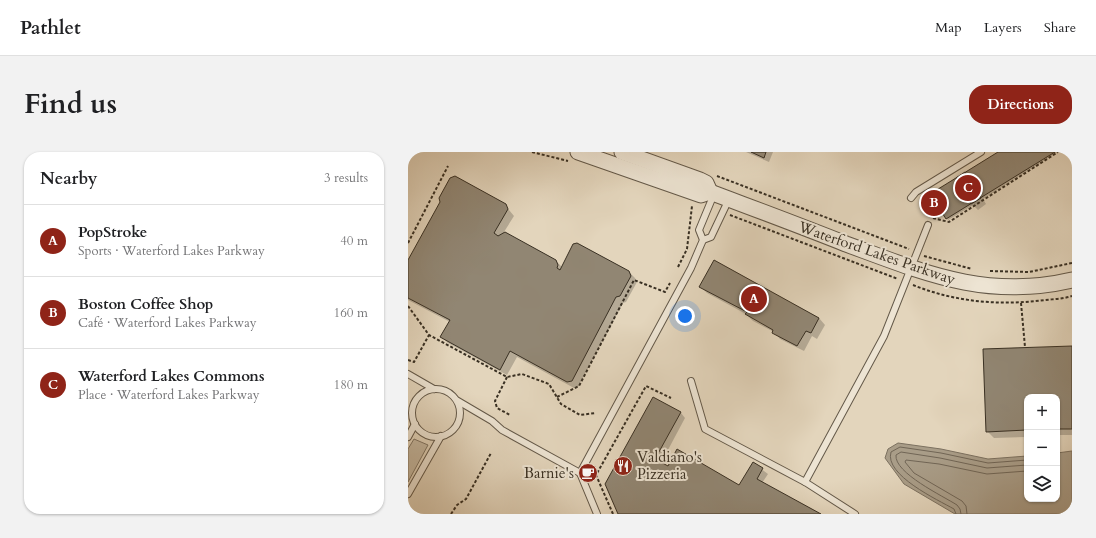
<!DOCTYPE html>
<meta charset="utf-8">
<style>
body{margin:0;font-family:Cardo,serif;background:#f2f2f2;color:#202124}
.controls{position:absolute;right:12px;bottom:12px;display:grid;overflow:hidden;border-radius:8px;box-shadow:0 1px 3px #0004}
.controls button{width:36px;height:36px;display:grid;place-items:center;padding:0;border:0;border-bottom:1px solid #e0e0e0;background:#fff;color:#202124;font:20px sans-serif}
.you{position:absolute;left:277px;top:164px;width:14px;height:14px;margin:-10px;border:3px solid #fff;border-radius:50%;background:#1a73e8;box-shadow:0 0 0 6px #1a73e833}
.badge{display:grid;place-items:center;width:26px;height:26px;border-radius:50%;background:#8f2418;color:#fff;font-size:13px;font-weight:700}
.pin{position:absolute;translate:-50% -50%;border:2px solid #fff;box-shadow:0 1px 4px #0006}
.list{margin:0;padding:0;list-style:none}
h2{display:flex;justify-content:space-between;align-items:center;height:52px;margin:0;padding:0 16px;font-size:17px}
h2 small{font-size:13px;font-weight:400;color:#757577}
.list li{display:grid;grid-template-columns:26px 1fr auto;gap:12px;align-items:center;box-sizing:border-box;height:72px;padding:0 16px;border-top:1px solid #e0e0e0}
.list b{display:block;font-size:15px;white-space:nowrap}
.list p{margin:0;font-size:13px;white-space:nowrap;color:#757577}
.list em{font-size:13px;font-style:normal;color:#757577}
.icon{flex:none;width:22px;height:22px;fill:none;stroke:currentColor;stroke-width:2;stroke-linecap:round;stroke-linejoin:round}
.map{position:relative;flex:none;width:664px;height:362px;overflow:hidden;border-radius:16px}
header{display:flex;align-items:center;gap:24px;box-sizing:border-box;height:56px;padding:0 20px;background:#fff;border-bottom:1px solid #e0e0e0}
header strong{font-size:19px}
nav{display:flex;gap:22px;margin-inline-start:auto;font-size:14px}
.intro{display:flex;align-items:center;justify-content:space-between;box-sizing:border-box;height:96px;padding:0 24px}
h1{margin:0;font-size:28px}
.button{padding:10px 18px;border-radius:16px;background:#8f2418;color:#fff;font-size:14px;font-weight:700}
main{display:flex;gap:24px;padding:0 24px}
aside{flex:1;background:#fff;border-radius:16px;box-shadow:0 1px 3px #0004}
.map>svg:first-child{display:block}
</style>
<header>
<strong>Pathlet</strong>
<nav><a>Map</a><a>Layers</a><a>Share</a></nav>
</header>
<div class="intro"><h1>Find us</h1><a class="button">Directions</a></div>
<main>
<aside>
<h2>Nearby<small>3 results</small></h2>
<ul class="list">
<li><span class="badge">A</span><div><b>PopStroke</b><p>Sports · Waterford Lakes Parkway</p></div><em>40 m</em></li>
<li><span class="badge">B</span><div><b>Boston Coffee Shop</b><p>Café · Waterford Lakes Parkway</p></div><em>160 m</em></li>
<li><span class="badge">C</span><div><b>Waterford Lakes Commons</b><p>Place · Waterford Lakes Parkway</p></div><em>180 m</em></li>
</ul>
</aside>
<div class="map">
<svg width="664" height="362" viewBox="0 0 664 362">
<rect width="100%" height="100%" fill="#e3d5bc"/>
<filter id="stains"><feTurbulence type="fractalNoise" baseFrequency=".005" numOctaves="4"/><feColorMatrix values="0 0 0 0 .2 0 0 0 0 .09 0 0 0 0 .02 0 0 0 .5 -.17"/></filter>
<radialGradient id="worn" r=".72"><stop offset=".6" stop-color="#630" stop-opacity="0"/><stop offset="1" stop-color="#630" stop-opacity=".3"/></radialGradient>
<path fill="#c6b9a2" stroke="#807462" d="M6,287L20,293L0,330V297Z"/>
<path fill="#a99d88" stroke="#7c7160" d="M490,291L533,297L580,307L619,304V347H649V301L664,299V362H547L496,332L477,306L480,297Z"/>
<g fill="#0003">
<path d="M338,0H365L361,10Z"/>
<path d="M592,0H650L575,47L578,52L570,58L565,53L540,68L535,60L527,64L526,63Z"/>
<path d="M97,53L106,64L96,80L148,109L155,116L221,120L227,126L229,130L218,150L215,151L170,235L166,236L109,205L99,223L40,191L34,185L42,170L0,148V110Z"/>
<path d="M306,109L411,166L417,173L409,187L404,184L396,199L372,187L366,180L345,169L338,162L299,141L292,134Z"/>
<path d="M664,195V283H649V245H619V285L586,286L579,279Z"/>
<path d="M245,246L273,261L277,266L253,311L260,315L331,335L345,311L360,322L354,331L413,362H211Z"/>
</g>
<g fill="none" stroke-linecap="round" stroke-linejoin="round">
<g stroke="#716656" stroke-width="1">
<path d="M548,362L546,357C530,348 476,323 483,300L492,295L533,301L580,311L619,308"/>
<path d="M553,362L552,357L549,353C535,344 486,321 488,303L493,300L532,306L579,316L619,313"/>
<path d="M559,362L558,354L554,349L506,321L497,310L498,308L531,312L579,322L619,319"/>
</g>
</g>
<g fill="#918673" stroke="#393023">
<path d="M343,0H358L356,6Z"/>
<path d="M590,0H647L538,67L533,59L525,64L514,47Z"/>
<path d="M557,20L573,46L563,52L548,26Z"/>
<path d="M47,24L98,52L100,57L86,81L90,84L97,80L148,108L150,113L149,116L152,118L165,92L169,91L221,119L223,124L212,144L208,145L164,229L159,230L102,199L92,218L32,185L42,168L0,146V108L32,50L31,46L42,26Z"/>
<path d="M306,108L411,166L403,181L398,179L389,194L364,181L365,178L337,162L339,160L291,135Z"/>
<path d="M664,194V277H649V245H619V278L578,280L575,197Z"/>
<path d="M245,245L273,260L247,307L260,314L269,297L331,333L345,310L355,316L349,327L413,362H210L197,332Z"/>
</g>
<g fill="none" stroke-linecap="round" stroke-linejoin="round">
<defs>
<g id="service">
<path d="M503,46L508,40L573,0"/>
<path d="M295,88L303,85L321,47"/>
<path d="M0,222L26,237"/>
<path d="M283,229L297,277L397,330L447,362"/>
<circle cx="28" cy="261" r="24"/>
<path d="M50,249L84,269L94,278L172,321"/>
<path d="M0,285L7,272"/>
<path d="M397,330L476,184L520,73"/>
<path d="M0,342L33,284"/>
<path d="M189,362L172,321L283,116L295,88L291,78L306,42"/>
</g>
<g id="tertiary">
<path d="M170,0L293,43L302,40C347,57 393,74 438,92C517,121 578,148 664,128"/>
<path d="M214,0L292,28L298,31L302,40"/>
</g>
</defs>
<use href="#service" stroke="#645949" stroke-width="8"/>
<use href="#tertiary" stroke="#645949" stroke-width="17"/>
<g stroke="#393023" stroke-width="2" stroke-dasharray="3 2" stroke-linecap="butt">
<path d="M124,0L160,9"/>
<path d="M659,0L664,9"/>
<path d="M309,24L501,97"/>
<path d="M322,63L490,127"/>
<path d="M525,66L541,70L650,0"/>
<path d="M0,91L40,14"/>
<path d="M516,104L564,117"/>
<path d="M270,115L279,97L284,54"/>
<path d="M582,119L621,120L664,111"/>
<path d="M505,133C547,150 592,154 637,148C646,147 655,147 664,144"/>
<path d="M613,151L617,195"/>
<path d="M0,154L21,183L99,225L114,222L141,232L153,252L172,263L188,261"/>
<path d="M0,208L6,210L21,183"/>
<path d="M99,225L87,249L89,256L102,263"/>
<path d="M149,245L171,234L226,128L257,140L262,131"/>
<path d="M43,362L49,353L58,347L83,301"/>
<path d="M205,362L188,323L238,234L263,246"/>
</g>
<use href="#service" stroke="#ede4d3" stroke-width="6"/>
<use href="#tertiary" stroke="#ede4d3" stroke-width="15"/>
</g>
<defs>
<symbol id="restaurant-disc" viewBox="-11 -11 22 22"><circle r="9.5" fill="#8f2418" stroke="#ede4d3"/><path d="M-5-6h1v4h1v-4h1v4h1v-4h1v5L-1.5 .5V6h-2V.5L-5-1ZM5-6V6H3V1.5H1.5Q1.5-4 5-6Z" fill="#fff"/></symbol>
<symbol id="cafe-disc" viewBox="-11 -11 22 22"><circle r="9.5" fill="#8f2418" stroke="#ede4d3"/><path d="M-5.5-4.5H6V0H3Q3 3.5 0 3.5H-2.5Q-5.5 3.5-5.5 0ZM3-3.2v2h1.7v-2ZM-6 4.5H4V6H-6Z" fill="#fff"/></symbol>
</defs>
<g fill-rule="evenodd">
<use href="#restaurant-disc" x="204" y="303" width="22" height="22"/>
<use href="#cafe-disc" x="169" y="310" width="22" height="22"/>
</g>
<g text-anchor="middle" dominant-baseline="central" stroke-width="4" stroke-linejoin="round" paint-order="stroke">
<g font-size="15" fill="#393023" stroke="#ede4d3">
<text transform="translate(469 101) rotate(19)">Waterford Lakes Parkway</text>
</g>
<g font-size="15" fill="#393023" stroke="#ede4d3" text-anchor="start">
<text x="229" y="305">Valdiano's<tspan x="229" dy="17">Pizzeria</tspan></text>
<text x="166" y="321" text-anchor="end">Barnie's</text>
</g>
</g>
<rect width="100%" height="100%" filter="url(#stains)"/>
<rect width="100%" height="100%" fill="url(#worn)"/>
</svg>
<div class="controls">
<button>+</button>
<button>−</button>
<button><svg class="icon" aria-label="layers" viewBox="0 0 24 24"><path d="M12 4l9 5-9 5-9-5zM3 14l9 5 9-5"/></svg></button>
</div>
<div class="you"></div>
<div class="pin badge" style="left:346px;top:147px">A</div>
<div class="pin badge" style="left:526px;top:51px">B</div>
<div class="pin badge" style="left:560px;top:36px">C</div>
</div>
</main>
